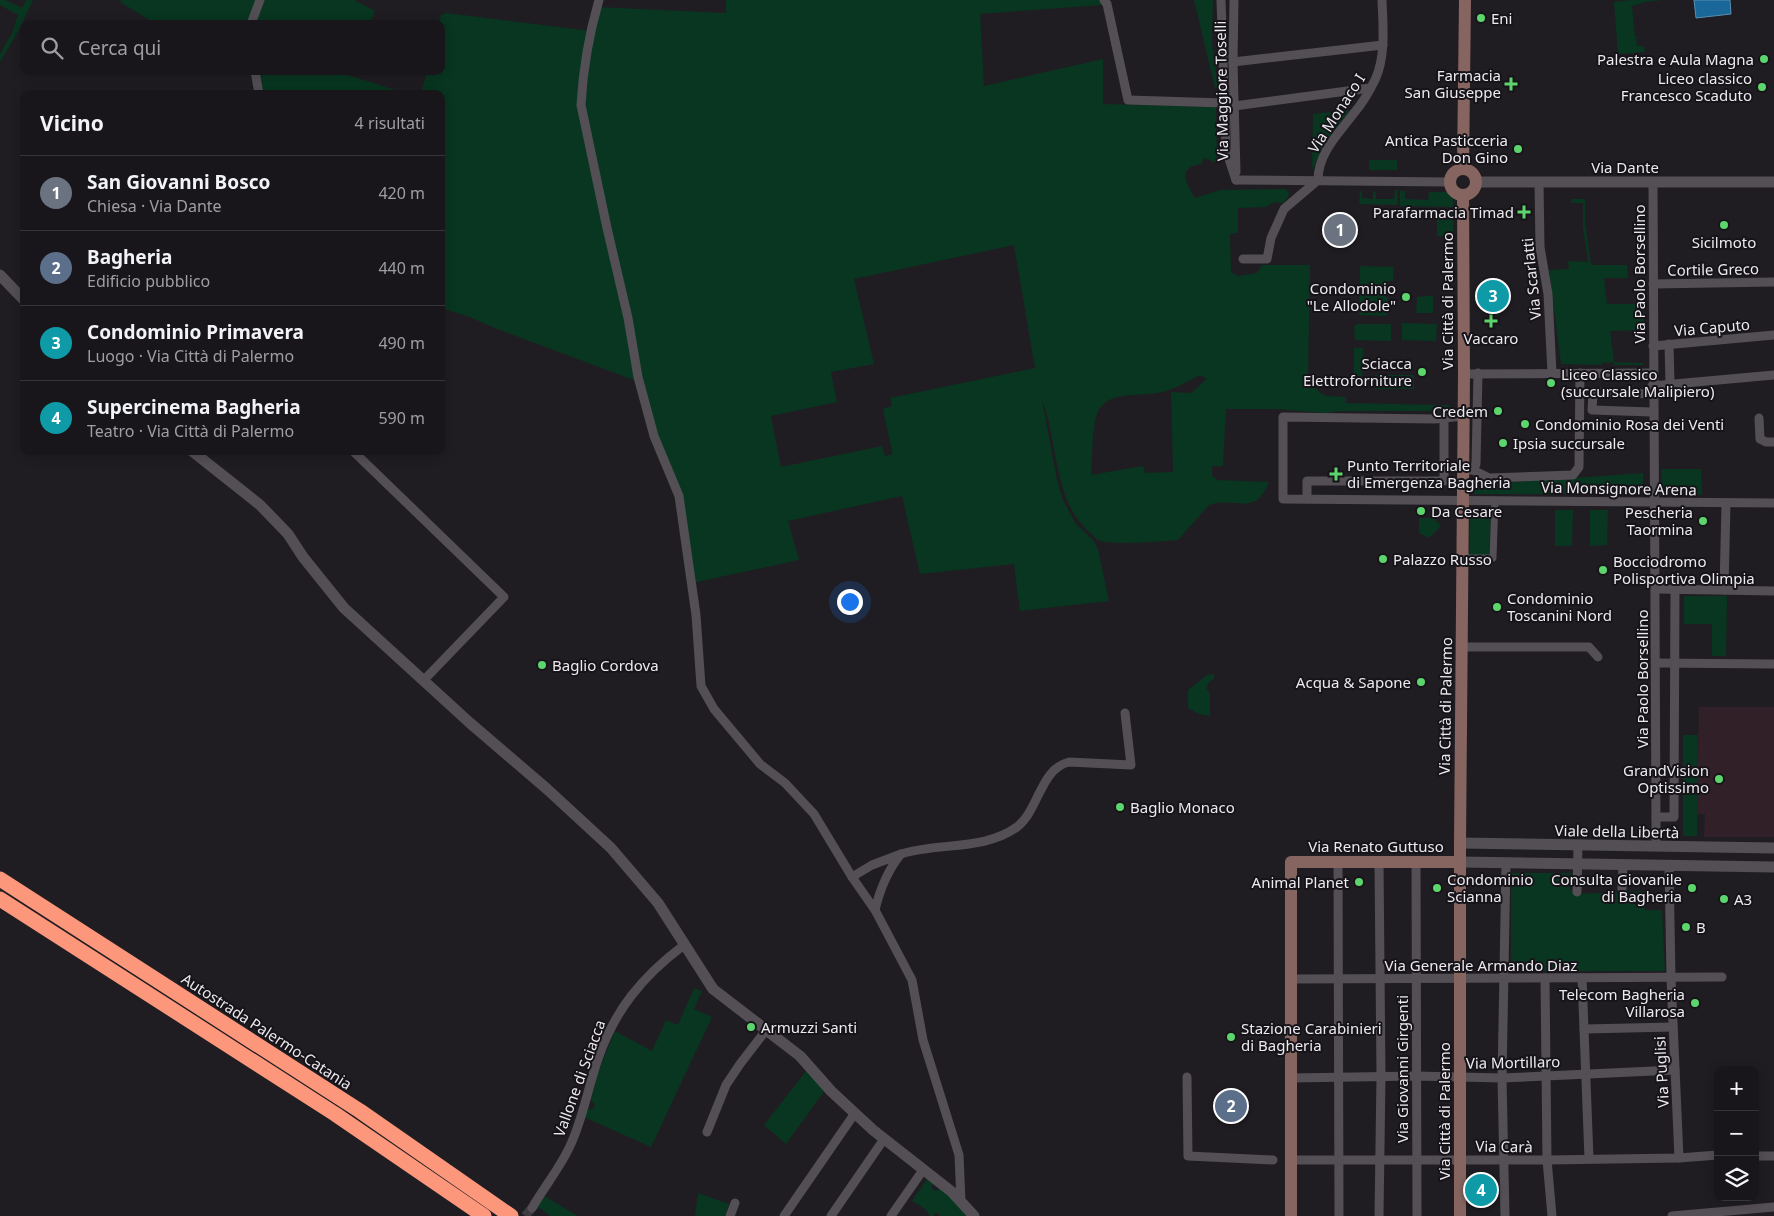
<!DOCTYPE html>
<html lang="it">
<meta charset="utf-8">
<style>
body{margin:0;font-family:"Noto Sans",sans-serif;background:#211f23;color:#f1f3f6}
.controls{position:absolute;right:15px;bottom:15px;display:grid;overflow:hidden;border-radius:10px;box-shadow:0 2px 12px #0003}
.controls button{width:45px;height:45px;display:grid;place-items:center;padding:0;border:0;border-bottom:1px solid #363539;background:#18161a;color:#f1f3f6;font:25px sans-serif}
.you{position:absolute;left:849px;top:601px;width:18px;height:18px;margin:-12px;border:4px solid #fff;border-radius:50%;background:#1a73e8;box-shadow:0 0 0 8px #1a73e833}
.badge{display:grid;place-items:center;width:32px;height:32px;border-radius:50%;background:#b45309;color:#fff;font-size:16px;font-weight:700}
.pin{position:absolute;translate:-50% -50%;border:2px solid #fff;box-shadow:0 1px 5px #0006}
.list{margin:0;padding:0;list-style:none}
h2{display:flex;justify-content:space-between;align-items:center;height:65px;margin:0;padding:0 20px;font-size:21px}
h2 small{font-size:16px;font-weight:400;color:#9f9fa2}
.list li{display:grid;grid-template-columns:32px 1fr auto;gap:15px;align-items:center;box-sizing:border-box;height:75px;padding:0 20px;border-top:1px solid #363539}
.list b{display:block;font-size:19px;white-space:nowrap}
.list p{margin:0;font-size:16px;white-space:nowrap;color:#9f9fa2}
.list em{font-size:16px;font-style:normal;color:#9f9fa2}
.icon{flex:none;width:28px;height:28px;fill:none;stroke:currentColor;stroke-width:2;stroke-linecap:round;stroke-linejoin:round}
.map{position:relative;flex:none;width:1774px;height:1216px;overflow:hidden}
.search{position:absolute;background:#18161a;box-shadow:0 2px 12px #0003;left:20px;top:20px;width:425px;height:55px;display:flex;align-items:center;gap:12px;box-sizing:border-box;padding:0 18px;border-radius:10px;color:#9f9fa2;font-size:19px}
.panel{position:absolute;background:#18161a;box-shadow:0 2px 12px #0003;left:20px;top:90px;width:425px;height:365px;border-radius:10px}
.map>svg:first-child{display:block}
</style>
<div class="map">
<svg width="1774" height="1216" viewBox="0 0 1774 1216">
<rect width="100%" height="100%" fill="#201d22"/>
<path fill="#312028" d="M1699,707H1774V837H1704L1705,814H1697Z"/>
<g fill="#083620" fill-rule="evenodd">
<path d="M0,0H5L22,8L26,0H33L20,28L0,62V54L12,33L18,15L0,5Z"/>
<path d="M121,0H354L375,11L369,24H156L120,2Z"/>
<path d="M726,0H1101L1102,5L980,14L984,86L1103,59V104L1216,107L1217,163L1204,158L1201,164C1176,168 1186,183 1195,198L1220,190L1285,189L1289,192L1288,197L1283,203L1274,202L1266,207L1238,208V233L1230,234L1231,272L1238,276L1257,273L1262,265H1310L1308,378C1322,398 1323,396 1346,397V403L1449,405V408L1438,411H1339L1325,413L1276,409H1226L1223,466H1212V477H1215L1216,480L1269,482C1255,518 1235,496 1209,505L1178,540C1162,541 1110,546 1098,540C1095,538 1092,534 1089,532C1052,498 1059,443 1042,400L1057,480L1063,500L1076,524L1093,540L1098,549L1109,601L1020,611L1014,564L920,574L902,496L788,521L799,560L692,583L679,496L639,382L495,328L467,316L441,308V94H259L255,71H345L344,74L396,90L422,91L427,71H441V24H439L441,15L446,13L591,31L597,7L726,13ZM1014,245L1035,368L890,398L892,406L883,409L896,471L892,454L885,456L882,446L781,467L771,416L837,402L831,372L874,364L854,279ZM1200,375L1207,379L1191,393L1171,392L1173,472L1145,473L1143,466L1091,475C1093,456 1091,435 1096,417C1104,388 1140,398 1162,392C1175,389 1188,381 1200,375Z"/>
<path d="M1194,0H1213L1212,43L1218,88H1215Z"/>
<path d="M1631,0H1662L1645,2L1632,6L1635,37H1643L1636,38L1637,46H1644L1645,52L1618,54L1614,2Z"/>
<path d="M1350,110L1326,142L1312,170L1313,114Z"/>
<rect x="1369" y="160" width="28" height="10"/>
<path d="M1395,190H1398L1397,205L1359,204L1360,191H1362V198L1373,199V191L1376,192V199H1394Z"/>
<path d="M1400,191H1405V199L1428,200L1429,192H1449L1453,197V207L1400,206Z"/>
<path d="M1571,199H1585V222L1591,265H1627L1628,278H1604L1607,304H1644V330L1610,331L1614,362L1643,363V365H1614V363L1603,362L1602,365L1561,364L1549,270L1569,269L1568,261L1588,262L1583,227V203H1571Z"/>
<rect x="1437" y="211" width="16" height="25"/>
<path d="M1360,266L1394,267L1393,281H1386V297H1388V314L1386,316L1359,315Z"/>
<path d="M1426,296H1433V313H1416L1417,297Z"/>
<path d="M1402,323L1437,324L1436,341L1402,340Z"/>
<path d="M1357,324H1391V341L1355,340L1354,327Z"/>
<path d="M1354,348H1363L1362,384L1354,383Z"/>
<rect x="1375" y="375" width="39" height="14"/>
<path d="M1661,469H1701L1702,495L1662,494Z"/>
<path d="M1643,473V494H1475L1471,492V489H1476V485Z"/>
<path d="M1555,510H1573L1572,546H1555Z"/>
<path d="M1590,510H1608L1607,545L1590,546Z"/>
<path d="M1474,511H1491L1489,555H1469L1470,516Z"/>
<path d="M1419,518H1434L1441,526L1429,538L1419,533Z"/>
<path d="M1684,596H1727L1726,656H1712V624H1684Z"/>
<path d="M1214,674V679L1209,682L1206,688L1210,693V716L1199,714L1188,708V690L1207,675Z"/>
<path d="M1683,735H1698L1697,836H1683Z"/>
<path d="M1511,873H1571L1570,889L1575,894L1645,891V910H1662L1665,971H1511Z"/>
<path d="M694,988L702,991L694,1009L712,1017L651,1147L584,1117L587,1108L592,1110L595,1105L591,1100L597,1075L615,1031L652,1051L666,1020L678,1025Z"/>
<path d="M807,1070L825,1090L786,1144L764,1125Z"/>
<path d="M928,1178L934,1182L931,1188L936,1191L941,1188L970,1216H940L936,1212L933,1216H930L925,1209L912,1201Z"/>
<path d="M698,1193L729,1204L725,1216H695Z"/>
<path d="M544,1196L578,1216H550L540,1208L534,1211Z"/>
</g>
<path fill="#196899" stroke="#588fb2" d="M1694,0H1730L1731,14L1696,18Z"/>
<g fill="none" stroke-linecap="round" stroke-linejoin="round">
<path stroke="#3f3c41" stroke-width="9" stroke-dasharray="9 4.5" stroke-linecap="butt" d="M525,1216L532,1208"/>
<path stroke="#534f55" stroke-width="7" d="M1463,558H1493L1495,500"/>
<g stroke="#534f55" stroke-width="9">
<path d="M599,0C589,34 583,70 581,105L607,228L628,318L638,377L654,436L679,496L696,615L701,686L714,709L760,764L785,783L814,814L852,877L875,910L912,980L923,1040L959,1155L961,1202"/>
<path d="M1104,0L1107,4L1128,100L1224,103"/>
<path d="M1221,0L1226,150L1236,180"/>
<path d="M1234,0L1233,62L1236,172"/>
<path d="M251,24L260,0"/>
<path d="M1233,62L1383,45"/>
<path d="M255,71L259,94"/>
<path d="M1234,106L1370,88"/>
<path d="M1236,180L1450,182"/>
<path d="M1539,182L1540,247L1548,294L1552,373"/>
<path d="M1653,182C1652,404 1657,625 1656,846"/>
<path d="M1243,259H1267L1271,238L1284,209L1318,180C1318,153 1339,133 1354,113C1362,104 1369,92 1375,80C1386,57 1383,25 1382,0"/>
<path d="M1653,284L1774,282"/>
<path d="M1669,344L1670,384"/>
<path d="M1653,346L1774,335"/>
<path d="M1464,374L1652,373"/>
<path d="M1652,386L1774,375"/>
<path d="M1652,394L1593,392L1592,410L1652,412"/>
<path d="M1463,416L1435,419L1283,417V499L1774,503"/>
<path d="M1759,418L1760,439L1766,442H1774"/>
<path d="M353,451L504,597L423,681"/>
<path d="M1463,470H1473L1489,478L1573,475L1579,467L1580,373"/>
<path d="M1473,470L1476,464L1478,373"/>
<path d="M1307,499V481H1444V418"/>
<path d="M1655,589L1774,591"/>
<path d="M1724,590L1726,503"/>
<path d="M1462,647H1589L1598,657"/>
<path d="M1656,663L1774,664"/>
<path d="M1656,817H1674L1675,589"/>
<path d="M901,854C939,842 984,851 1017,827C1039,810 1040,769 1069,762L1131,765L1125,713"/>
<path d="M1338,862L1339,1216"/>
<path d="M1416,862L1417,1216"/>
<path d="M1669,865L1671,978L1679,1158"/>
<path d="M852,877L872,865L901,854C887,871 880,889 875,910"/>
<path d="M1622,889L1623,865"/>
<path d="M1577,892L1578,845"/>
<path d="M1545,978L1547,1160L1552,1216"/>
<path d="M1582,978L1589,1158"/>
<path d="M1291,979L1722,977"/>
<path d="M1584,1029L1673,1027"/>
<path d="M1187,1077L1188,1156L1273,1160"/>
<path d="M1291,1078L1416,1076L1502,1078L1675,1070"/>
<path d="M707,1132L726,1085L740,1064L767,1029"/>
<path d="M1755,1156H1774"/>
<path d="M1291,1160H1547L1679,1158L1718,1155"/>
<path d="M532,1208C544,1187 560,1168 570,1146C583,1119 588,1087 598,1059C615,1009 643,976 684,945"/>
<path d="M730,1216L735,1203"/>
<path d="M784,1216L855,1113"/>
<path d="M831,1216L884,1139"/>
<path d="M891,1216L923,1170"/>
<path d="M1379,1216L1381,1076L1379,862"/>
<path d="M1505,1216L1502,1078L1506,863"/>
<path d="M1672,1216L1774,1207"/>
</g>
<g stroke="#534f55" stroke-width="11">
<path d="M1477,182H1774"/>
<path d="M0,275L24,300"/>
<path d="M192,451L260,505L288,534L303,557L344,608L470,723L547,789L611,848L658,903L713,989L800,1056L831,1091L873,1130L952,1192L974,1216"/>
<path d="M1460,843L1774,848"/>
<path d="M1460,862L1774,867"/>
</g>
<g stroke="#866560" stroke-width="12">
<circle cx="1463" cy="182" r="13"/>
<path d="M1463,169L1465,0"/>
<path d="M1291,1216V862H1460"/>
<path d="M1460,1216V843L1464,374L1463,195"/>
</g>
<g stroke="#fd977b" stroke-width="15">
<path d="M0,879L360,1111L511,1216"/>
<path d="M0,899L335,1114L484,1216"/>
</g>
</g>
<g fill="#5cd56d" stroke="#171419" stroke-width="2">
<circle cx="1481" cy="18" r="5"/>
<circle cx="1764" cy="59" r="5"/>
<path d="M1508.5 76.5h5v5h5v5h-5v5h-5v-5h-5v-5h5z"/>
<circle cx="1762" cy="87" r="5"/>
<circle cx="1518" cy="149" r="5"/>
<path d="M1521.5 204.5h5v5h5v5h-5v5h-5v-5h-5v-5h5z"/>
<circle cx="1724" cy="225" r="5"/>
<circle cx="1406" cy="297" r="5"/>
<path d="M1488.5 313.5h5v5h5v5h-5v5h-5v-5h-5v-5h5z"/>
<circle cx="1422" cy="372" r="5"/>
<circle cx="1551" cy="383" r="5"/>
<circle cx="1498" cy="411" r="5"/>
<circle cx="1525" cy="424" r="5"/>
<circle cx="1503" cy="443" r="5"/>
<path d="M1333.5 466.5h5v5h5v5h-5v5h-5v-5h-5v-5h5z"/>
<circle cx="1421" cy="511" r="5"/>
<circle cx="1703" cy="521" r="5"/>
<circle cx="1383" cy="559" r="5"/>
<circle cx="1603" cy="570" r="5"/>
<circle cx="1497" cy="607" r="5"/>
<circle cx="542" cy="665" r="5"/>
<circle cx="1421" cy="682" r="5"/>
<circle cx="1719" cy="779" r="5"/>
<circle cx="1120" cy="807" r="5"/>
<circle cx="1359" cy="882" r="5"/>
<circle cx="1437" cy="888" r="5"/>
<circle cx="1692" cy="888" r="5"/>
<circle cx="1724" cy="899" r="5"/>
<circle cx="1686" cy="927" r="5"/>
<circle cx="1695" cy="1003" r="5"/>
<circle cx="751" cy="1027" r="5"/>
<circle cx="1231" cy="1037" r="5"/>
</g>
<g text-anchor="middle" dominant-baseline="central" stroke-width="4" stroke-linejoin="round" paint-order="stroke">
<g font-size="15" fill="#eceaee" stroke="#171419" text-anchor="start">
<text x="1491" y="18">Eni</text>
<text x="1754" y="59" text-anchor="end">Palestra e Aula Magna</text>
<text x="1501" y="75" text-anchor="end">Farmacia<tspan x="1501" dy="17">San Giuseppe</tspan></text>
<text x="1752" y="78" text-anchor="end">Liceo classico<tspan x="1752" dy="17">Francesco Scaduto</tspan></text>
<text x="1508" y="140" text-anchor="end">Antica Pasticceria<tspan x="1508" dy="17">Don Gino</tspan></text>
<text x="1514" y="212" text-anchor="end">Parafarmacia Timad</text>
<text x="1724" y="242" text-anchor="middle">Sicilmoto</text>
<text x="1396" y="288" text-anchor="end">Condominio<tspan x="1396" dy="17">"Le Allodole"</tspan></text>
<text x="1491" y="338" text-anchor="middle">Vaccaro</text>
<text x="1412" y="363" text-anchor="end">Sciacca<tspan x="1412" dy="17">Elettroforniture</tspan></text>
<text x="1561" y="374">Liceo Classico<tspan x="1561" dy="17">(succursale Malipiero)</tspan></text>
<text x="1488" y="411" text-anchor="end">Credem</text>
<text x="1535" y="424">Condominio Rosa dei Venti</text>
<text x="1513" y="443">Ipsia succursale</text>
<text x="1347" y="465">Punto Territoriale<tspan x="1347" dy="17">di Emergenza Bagheria</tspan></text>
<text x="1431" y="511">Da Cesare</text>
<text x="1693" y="512" text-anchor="end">Pescheria<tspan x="1693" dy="17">Taormina</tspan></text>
<text x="1393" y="559">Palazzo Russo</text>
<text x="1613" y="561">Bocciodromo<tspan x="1613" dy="17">Polisportiva Olimpia</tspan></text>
<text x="1507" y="598">Condominio<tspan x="1507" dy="17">Toscanini Nord</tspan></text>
<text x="552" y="665">Baglio Cordova</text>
<text x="1411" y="682" text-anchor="end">Acqua &amp; Sapone</text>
<text x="1709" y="770" text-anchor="end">GrandVision<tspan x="1709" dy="17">Optissimo</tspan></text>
<text x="1130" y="807">Baglio Monaco</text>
<text x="1447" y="879">Condominio<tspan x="1447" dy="17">Scianna</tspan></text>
<text x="1682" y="879" text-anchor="end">Consulta Giovanile<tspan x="1682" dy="17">di Bagheria</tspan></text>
<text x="1349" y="882" text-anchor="end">Animal Planet</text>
<text x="1734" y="899">A3</text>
<text x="1696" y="927">B</text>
<text x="1685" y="994" text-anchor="end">Telecom Bagheria<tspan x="1685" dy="17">Villarosa</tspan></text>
<text x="761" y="1027">Armuzzi Santi</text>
<text x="1241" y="1028">Stazione Carabinieri<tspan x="1241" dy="17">di Bagheria</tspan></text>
</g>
<g font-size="15" fill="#eceaee" stroke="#171419">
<text transform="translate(1221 91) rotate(-91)">Via Maggiore Toselli</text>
<text transform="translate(1336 113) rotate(-57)">Via Monaco I</text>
<text x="1625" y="167">Via Dante</text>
<text transform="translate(1713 269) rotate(-1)">Cortile Greco</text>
<text transform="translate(1639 274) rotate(-90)">Via Paolo Borsellino</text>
<text transform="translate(1531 279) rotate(-96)">Via Scarlatti</text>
<text transform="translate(1447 301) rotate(-90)">Via Città di Palermo</text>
<text transform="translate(1712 327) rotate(-5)">Via Caputo</text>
<text transform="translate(1619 488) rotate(1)">Via Monsignore Arena</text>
<text transform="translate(1642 679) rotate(-90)">Via Paolo Borsellino</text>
<text transform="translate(1445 706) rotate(-89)">Via Città di Palermo</text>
<text transform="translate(1617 831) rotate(1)">Viale della Libertà</text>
<text x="1376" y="846">Via Renato Guttuso</text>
<text x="1481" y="965">Via Generale Armando Diaz</text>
<text transform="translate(267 1031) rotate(33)">Autostrada Palermo-Catania</text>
<text transform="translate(1513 1062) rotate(-1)">Via Mortillaro</text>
<text transform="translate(1402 1069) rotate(-90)">Via Giovanni Girgenti</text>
<text transform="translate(1661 1072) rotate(-93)">Via Puglisi</text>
<text transform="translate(579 1078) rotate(-70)">Vallone di Sciacca</text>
<text transform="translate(1444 1111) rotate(-90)">Via Città di Palermo</text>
<text transform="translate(1504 1146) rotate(1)">Via Carà</text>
</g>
</g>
</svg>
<div class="controls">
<button>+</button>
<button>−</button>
<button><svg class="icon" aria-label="layers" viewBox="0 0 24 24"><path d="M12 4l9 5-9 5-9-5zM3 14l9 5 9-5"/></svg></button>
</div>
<div class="you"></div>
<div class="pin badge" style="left:1340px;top:230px;background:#6b7280">1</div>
<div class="pin badge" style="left:1231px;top:1106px;background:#5c6f8a">2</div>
<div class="pin badge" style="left:1493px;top:296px;background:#0f9aa8">3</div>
<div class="pin badge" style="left:1481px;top:1190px;background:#0f9aa8">4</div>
<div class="search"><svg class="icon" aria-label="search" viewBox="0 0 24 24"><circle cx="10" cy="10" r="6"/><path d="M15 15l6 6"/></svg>Cerca qui</div>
<section class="panel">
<h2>Vicino<small>4 risultati</small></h2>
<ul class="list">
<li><span class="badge" style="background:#6b7280">1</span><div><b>San Giovanni Bosco</b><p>Chiesa · Via Dante</p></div><em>420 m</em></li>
<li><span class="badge" style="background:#5c6f8a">2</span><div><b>Bagheria</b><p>Edificio pubblico</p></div><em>440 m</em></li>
<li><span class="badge" style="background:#0f9aa8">3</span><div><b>Condominio Primavera</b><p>Luogo · Via Città di Palermo</p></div><em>490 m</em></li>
<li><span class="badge" style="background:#0f9aa8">4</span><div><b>Supercinema Bagheria</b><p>Teatro · Via Città di Palermo</p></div><em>590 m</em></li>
</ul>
</section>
</div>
